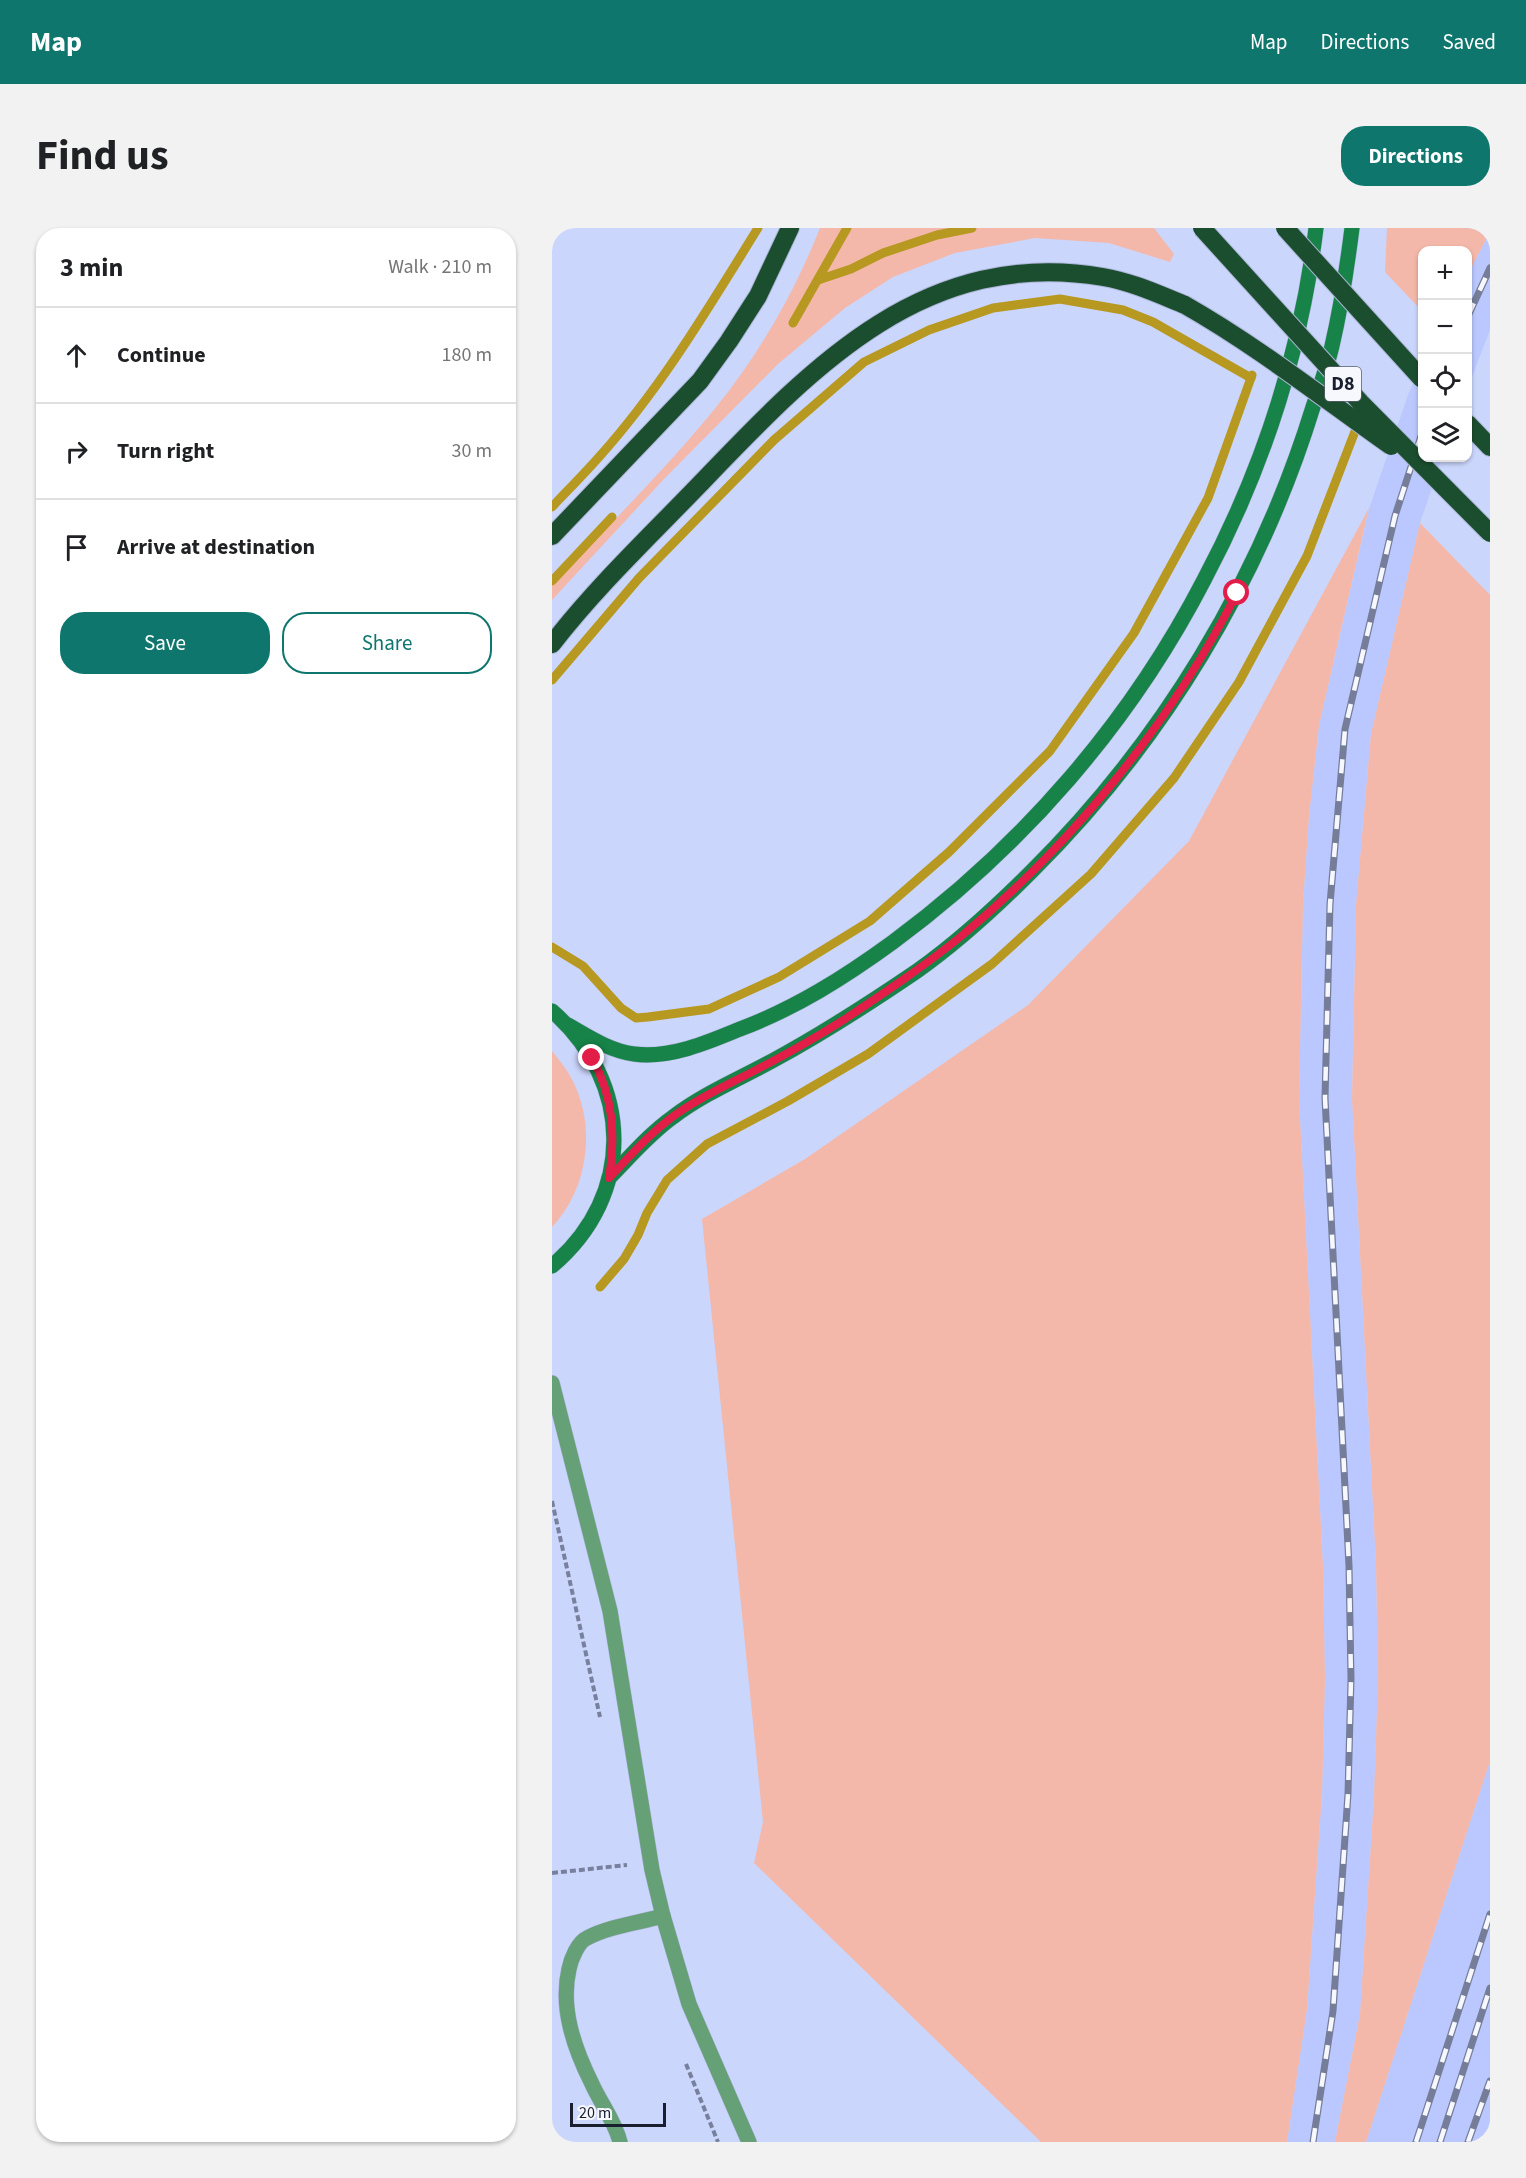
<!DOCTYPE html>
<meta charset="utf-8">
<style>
body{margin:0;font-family:"Source Sans 3",sans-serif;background:#f2f2f2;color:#202124}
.controls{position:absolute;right:18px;top:18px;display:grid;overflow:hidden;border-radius:12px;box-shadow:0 2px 4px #0004}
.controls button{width:54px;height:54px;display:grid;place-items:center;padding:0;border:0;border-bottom:2px solid #e0e0e0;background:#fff;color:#202124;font:30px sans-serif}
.scale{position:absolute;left:18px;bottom:15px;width:96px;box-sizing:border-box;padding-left:6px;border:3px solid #1a1f30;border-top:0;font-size:16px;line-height:21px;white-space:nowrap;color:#1a1f30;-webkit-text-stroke:4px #f7f8fd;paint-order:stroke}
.stop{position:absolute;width:18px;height:18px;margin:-14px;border:4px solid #e11d48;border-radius:50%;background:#fff}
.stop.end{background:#e11d48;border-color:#fff;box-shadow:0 2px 6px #0008}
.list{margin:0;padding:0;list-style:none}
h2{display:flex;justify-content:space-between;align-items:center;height:78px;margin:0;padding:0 24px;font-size:26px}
h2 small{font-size:20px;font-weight:400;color:#757577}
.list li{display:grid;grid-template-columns:39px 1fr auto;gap:18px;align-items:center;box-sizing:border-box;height:96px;padding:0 24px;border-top:2px solid #e0e0e0}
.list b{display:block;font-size:22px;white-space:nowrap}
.list em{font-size:20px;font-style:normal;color:#757577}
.actions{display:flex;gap:12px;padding:18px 24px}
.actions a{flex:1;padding:14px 0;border:2px solid #0f766e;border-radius:24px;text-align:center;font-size:21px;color:#0f766e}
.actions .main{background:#0f766e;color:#fff}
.icon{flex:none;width:33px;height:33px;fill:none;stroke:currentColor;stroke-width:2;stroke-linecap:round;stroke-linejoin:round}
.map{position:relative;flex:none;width:938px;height:1914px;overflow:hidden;border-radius:24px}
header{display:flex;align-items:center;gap:36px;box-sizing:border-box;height:84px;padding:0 30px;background:#0f766e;color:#fff}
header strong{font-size:28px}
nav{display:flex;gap:33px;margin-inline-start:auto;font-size:21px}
.intro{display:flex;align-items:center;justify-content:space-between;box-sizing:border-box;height:144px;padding:0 36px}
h1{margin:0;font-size:42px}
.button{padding:15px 27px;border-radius:24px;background:#0f766e;color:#fff;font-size:21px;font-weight:700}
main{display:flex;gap:36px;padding:0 36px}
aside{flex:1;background:#fff;border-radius:24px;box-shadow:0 2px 4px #0004}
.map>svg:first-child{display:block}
</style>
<header>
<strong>Map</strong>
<nav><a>Map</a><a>Directions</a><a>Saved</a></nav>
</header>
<div class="intro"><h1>Find us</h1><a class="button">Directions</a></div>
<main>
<aside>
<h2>3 min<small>Walk · 210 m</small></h2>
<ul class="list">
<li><svg class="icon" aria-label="ahead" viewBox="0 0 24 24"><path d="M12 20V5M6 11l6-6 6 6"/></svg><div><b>Continue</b></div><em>180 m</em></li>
<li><svg class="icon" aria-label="right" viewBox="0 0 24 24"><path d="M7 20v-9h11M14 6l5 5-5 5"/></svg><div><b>Turn right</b></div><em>30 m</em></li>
<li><svg class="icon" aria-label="arrive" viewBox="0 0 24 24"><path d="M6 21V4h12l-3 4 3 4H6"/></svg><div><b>Arrive at destination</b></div></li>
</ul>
<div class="actions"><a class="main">Save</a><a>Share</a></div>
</aside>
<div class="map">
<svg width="938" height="1914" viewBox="0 0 938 1914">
<rect width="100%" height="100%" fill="#cbd6fc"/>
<g fill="#bac8ff">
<path d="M938,4V102L916,159V46Z"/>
<path d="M870,136V230H890L868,295L819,506L804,677L800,870L824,1337L826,1451L822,1568L808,1786L783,1914H735L755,1781L770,1565L773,1451L771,1339L747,871L751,675L757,588L767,497L817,281L856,167Z"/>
<path d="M938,1533V1914H814L926,1570Z"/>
</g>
<g fill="#f4b8aa">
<path d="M268,0H602L622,26L618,34L557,15L483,10L403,25L341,49L293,80L226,136L112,251L0,372V357C56,298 114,241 165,178C208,125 243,63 268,0Z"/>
<path d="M835,0H938V4L916,46V22H870V83L833,44Z"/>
<path d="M817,280L767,497L757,588L751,675L747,871L771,1339L773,1451L770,1565L755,1781L735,1914H489L202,1635L211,1594L150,991L253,931L476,777L637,613Z"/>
<path d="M868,295L938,367V1533L814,1914H783L808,1786L822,1568L826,1451L824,1337L800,870L804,677L819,506Z"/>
<path d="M0,823C6,830 12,838 17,846C45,893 38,959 0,999Z"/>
</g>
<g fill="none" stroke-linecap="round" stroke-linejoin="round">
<g stroke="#b79820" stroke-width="9">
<path d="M266,52L299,41L331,25L385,7L420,0"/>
<path d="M241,95L295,0"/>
<path d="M0,279C16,262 32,246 47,229C109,160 157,79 206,0"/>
<path d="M0,353L60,289"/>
<path d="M0,452L87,350L222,212L312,134L377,102L441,80L508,71L571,82L601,94L699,150"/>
<path d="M0,719L31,738L69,780L84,790L96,789L157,781L227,749L318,693L397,624L498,523L582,405L656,270L700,147"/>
<path d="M48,1059L72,1031L86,1007L95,985L115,952L155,916L236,873L316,826L440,736L539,646L622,550L687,454L755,328L807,193"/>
</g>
<defs>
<path id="service" d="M68,1914C63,1893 49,1876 40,1856C22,1820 8,1780 17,1741C19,1731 26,1714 35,1710C58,1698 86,1695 111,1688"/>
<path id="minor" d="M0,1155L58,1383L100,1642L111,1688L137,1776L197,1914"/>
<g id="secondary">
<path d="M0,783C81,854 84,967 0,1038"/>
<path d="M16,797C37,809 58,823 82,826C117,831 157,814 188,801C244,780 293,749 341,714C470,619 578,495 652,352C710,243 749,123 764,0"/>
<path d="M57,950C78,929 97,906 121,889C151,866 187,851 220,833C270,806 318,775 365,743C406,714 444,679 479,644C610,514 707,354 761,179C768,159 775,139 780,118C789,79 795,40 800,0"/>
</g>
<g id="motorway">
<path d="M916,196L938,219"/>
<path d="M0,308L148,153L177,113L206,68L238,0"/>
<path d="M0,416C44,359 98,308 148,256C261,138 373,19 551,49C580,54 606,66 633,77"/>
</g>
</defs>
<use href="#service" stroke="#abb5d7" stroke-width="16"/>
<use href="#minor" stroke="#abb5d7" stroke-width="16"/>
<use href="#secondary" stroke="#abb5d7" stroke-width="16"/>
<use href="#motorway" stroke="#abb5d7" stroke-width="20"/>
<g stroke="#78809d" stroke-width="4" stroke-dasharray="6 3" stroke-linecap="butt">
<path d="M0,1273L48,1489"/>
<path d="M0,1645L75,1637"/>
<path d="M134,1836L166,1914"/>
</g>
<use href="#service" stroke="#66a077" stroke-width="15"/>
<use href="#minor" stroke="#66a077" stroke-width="15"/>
<use href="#secondary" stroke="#178348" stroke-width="15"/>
<use href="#motorway" stroke="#1b4e2e" stroke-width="18"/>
<defs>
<g id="rail">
<path d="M916,88L938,40"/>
<path d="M761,1914L781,1783L796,1566L799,1451L797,1338L773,870L778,676L793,501L843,288L870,205"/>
<path d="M864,1914L938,1686"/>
<path d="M888,1914L938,1760"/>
<path d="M916,1914L938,1853"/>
</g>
</defs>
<use href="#rail" stroke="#757d99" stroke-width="7"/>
<use href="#rail" stroke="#f7f8fd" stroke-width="4.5" stroke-dasharray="14" stroke-linecap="butt"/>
<defs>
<g id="motorway-bridge">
<path d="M650,0L809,175L938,305"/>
<path d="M733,0L870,151"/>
<path d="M633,77C705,118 771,170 839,218"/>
</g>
</defs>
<use href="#motorway-bridge" stroke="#abb5d7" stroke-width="20" stroke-linecap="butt"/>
<use href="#motorway-bridge" stroke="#1b4e2e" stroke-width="18"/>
</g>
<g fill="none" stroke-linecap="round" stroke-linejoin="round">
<path stroke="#e11d48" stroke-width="8" d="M40,830C61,868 64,907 57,950C78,928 98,905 123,887C148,869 175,857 202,843C233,827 263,810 293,791C332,765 371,739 407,710C521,616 618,496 685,365"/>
</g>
<g text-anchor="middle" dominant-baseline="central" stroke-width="4.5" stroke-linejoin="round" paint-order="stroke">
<rect fill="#f7f8fd" stroke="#5c606e" stroke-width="1.5" x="773" y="139" width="36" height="34" rx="4.5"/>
<g font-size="20" font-weight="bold" fill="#1a1f30">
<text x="791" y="156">D8</text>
</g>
</g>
</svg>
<div class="controls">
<button>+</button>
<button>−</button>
<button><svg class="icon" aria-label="locate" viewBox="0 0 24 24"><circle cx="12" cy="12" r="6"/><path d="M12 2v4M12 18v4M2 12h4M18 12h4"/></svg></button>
<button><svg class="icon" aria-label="layers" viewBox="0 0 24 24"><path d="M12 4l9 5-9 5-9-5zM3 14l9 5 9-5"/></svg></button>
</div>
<div class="scale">20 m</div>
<div class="stop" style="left:685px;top:365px"></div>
<div class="stop end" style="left:40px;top:830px"></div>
</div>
</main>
